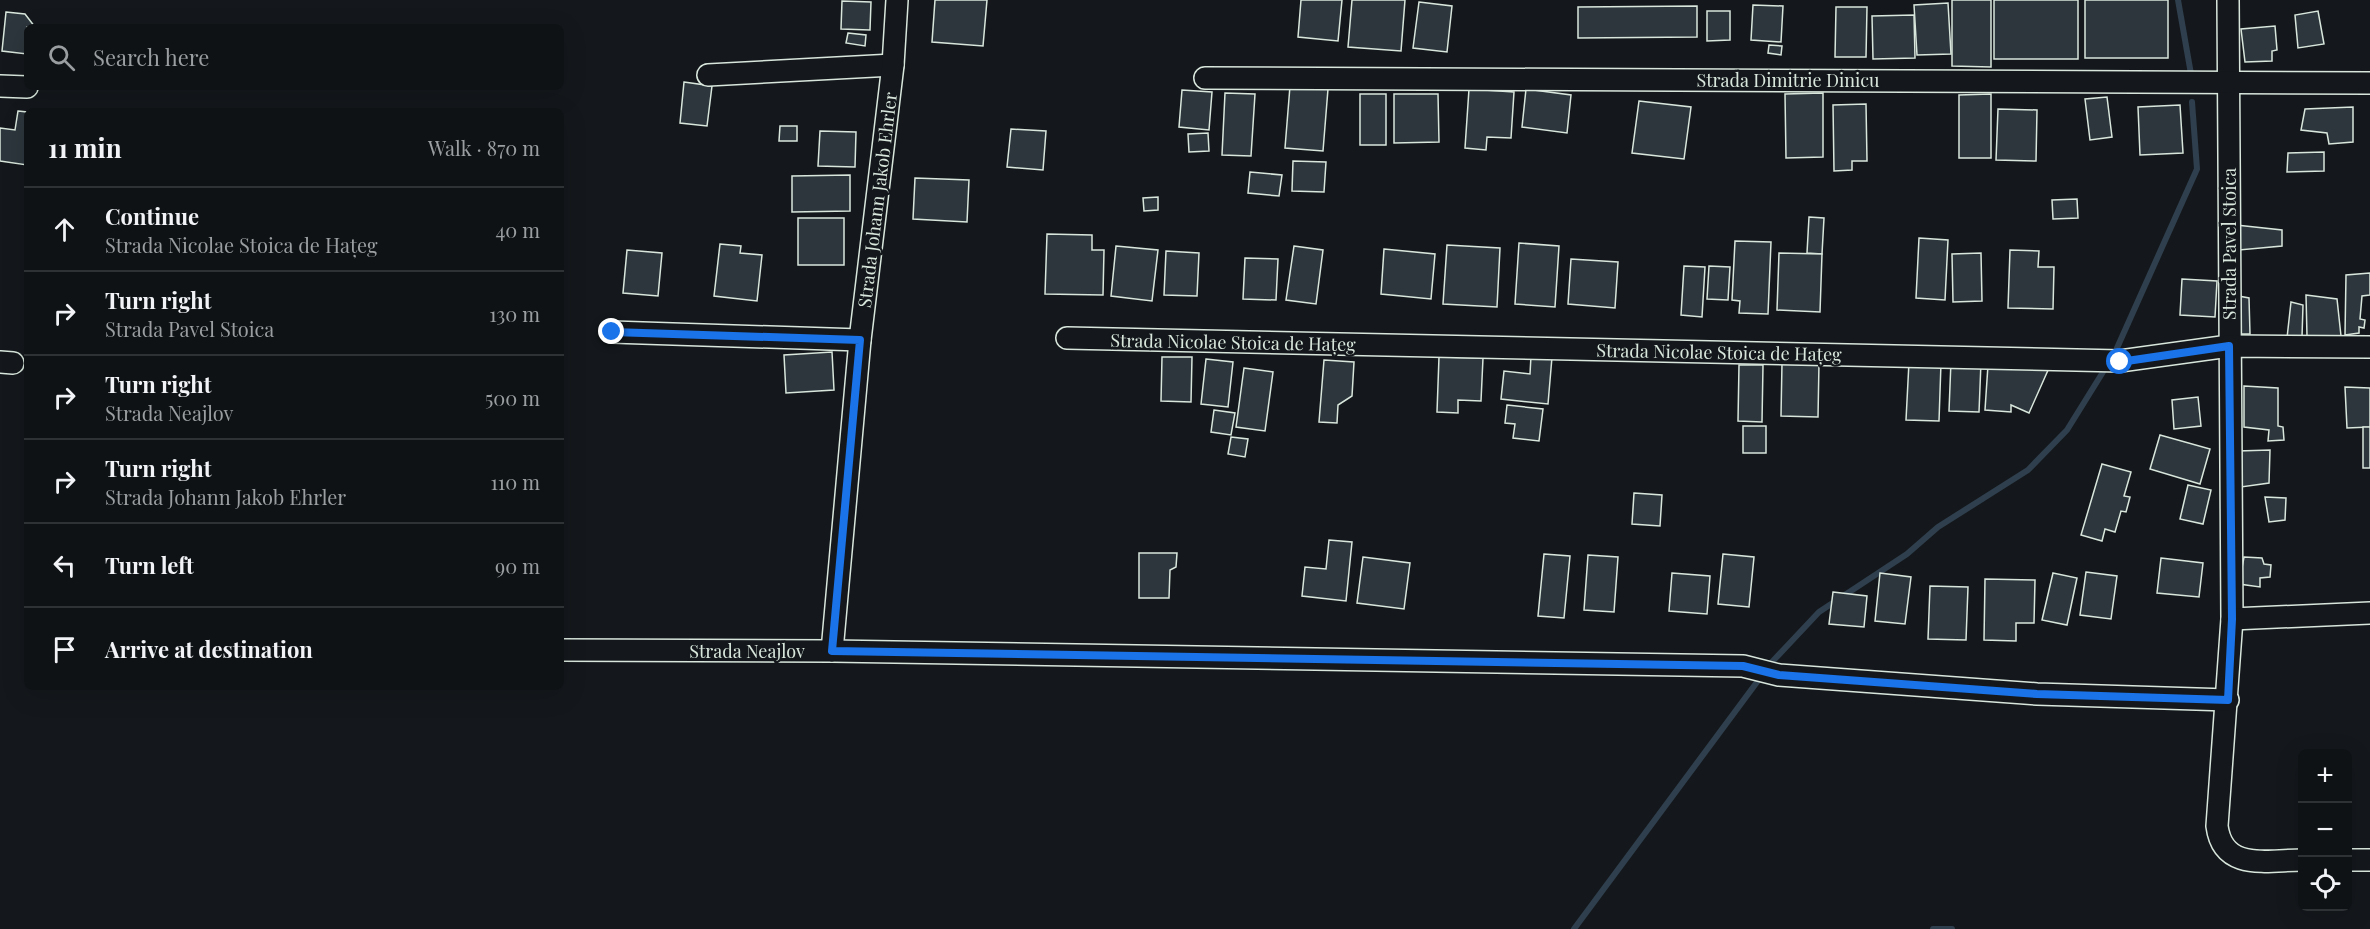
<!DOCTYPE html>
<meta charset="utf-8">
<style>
body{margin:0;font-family:"Playfair Display",serif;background:#181b1e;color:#f1f3f6}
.controls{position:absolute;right:18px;bottom:18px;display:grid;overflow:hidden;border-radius:9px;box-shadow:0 6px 24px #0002}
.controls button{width:54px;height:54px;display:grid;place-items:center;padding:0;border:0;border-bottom:2px solid #2f3234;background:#0f1215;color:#f1f3f6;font:30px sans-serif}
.stop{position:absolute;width:18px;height:18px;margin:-14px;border:4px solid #1a73e8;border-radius:50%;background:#fff}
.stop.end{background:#1a73e8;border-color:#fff;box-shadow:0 2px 6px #0008}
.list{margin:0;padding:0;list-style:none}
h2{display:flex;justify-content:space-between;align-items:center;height:78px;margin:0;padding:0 24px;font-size:26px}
h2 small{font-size:20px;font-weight:400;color:#9b9ea0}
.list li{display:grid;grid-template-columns:39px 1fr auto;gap:18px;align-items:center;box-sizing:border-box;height:84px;padding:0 24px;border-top:2px solid #2f3234}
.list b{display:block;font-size:22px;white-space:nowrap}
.list p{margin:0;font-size:20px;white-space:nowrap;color:#9b9ea0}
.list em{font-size:20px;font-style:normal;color:#9b9ea0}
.icon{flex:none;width:33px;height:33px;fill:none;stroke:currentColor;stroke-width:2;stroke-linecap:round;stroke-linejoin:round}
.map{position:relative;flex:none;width:2370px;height:929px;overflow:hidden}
.search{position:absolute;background:#0f1215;box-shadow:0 6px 24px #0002;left:24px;top:24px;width:540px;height:66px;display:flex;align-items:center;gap:15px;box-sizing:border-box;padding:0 21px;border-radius:9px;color:#9b9ea0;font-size:22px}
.panel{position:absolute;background:#0f1215;box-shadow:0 6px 24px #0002;left:24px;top:108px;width:540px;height:582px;border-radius:9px}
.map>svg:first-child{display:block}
</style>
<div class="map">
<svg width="2370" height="929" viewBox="0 0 2370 929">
<rect width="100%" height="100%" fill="#14181c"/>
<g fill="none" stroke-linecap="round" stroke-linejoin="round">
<g stroke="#2f3f4d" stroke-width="6">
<path d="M2178,0L2191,74"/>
<path d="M2117,348L2197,169L2192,102"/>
<path d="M1771,663L1819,612L1907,554L1938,527L2028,470L2067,430L2103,372"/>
<path d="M1574,929L1760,678"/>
<path d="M1933,929H1952"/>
</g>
</g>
<g fill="#2c363c" stroke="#d8e6dc" stroke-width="1.5">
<path d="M935,0H987L983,46L932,42Z"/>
<path d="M1301,0H1342L1338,41L1298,37Z"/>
<path d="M1352,0H1405L1401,51L1348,47Z"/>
<path d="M1952,0H1991V67L1952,66Z"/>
<rect x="1994" y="0" width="84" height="59"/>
<rect x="2085" y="0" width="83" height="58"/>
<path d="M842,1L871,2L870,30L841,29Z"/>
<path d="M1419,2L1452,6L1447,52L1413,48Z"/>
<path d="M1948,3L1951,54L1917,55L1914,5Z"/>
<path d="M1753,5L1783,6L1781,42L1751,40Z"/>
<path d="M1697,6V37L1578,38V7Z"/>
<path d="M1836,7H1867L1866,57H1835Z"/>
<path d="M1707,11H1730V40L1707,41Z"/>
<path d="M2318,11L2324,44L2298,48L2295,15Z"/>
<path d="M6,12L25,14L35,27H27V54L2,51Z"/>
<path d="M1914,15L1915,58L1873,59L1872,16Z"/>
<path d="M2275,26L2277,50L2272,51V61L2245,62L2241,29Z"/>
<path d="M848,33L866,35L865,46L846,43Z"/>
<path d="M1769,45L1782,46L1781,55L1768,53Z"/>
<path d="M684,82L712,86L707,126L680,123Z"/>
<path d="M1290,86L1328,89L1323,151L1285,148Z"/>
<path d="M1469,89L1514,92L1511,138L1487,137L1486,150L1465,148Z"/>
<path d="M1526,89L1571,95L1567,133L1522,127Z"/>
<path d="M1182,90L1212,92L1209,130L1179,127Z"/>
<path d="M1225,93L1255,94L1251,156L1222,155Z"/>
<path d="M1823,93V157L1786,158L1785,94Z"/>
<rect x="1360" y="94" width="26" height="51"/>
<path d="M1394,94H1438L1439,142L1394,143Z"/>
<path d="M1991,94V158H1959V95Z"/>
<path d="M2107,97L2112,137L2090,140L2085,99Z"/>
<path d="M1639,101L1691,107L1684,159L1632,153Z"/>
<path d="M1866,104L1867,161H1852V170L1834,171L1833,105Z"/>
<path d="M2180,105L2183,153L2140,155L2138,107Z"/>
<path d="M2353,107V142L2329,144L2327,133L2301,130L2305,109Z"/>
<path d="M1998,109L2037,110L2036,161L1996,160Z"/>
<path d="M18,111L27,112V165L0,161V128L15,130Z"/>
<path d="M780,126H797V141H779Z"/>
<path d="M1011,129L1046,131L1043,170L1007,167Z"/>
<path d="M820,131L856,132L855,167L818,166Z"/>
<path d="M1208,133L1209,151L1189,152L1188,134Z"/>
<path d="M2324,152V171L2287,172L2288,153Z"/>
<path d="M1293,161L1326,162L1324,192L1292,191Z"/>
<path d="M1250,172L1282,175L1279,196L1248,193Z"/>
<path d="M850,175V211L792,212V176Z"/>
<path d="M915,178L969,180L967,222L913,219Z"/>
<path d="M1158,197V210L1144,211L1143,198Z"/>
<path d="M2077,199L2078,218L2053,219L2052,200Z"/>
<path d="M1809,217L1824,218L1822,254L1807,253Z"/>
<rect x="798" y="218" width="46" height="47"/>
<path d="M2236,225L2282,230V246L2239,250Z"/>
<path d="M1047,234L1092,235V250H1104L1103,295L1045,294Z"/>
<path d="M1919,238L1948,240L1945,300L1916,298Z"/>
<path d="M1735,241L1771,242L1768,314L1739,313L1740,301L1732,300Z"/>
<path d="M1519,243L1559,246L1555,307L1515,304Z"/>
<path d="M720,244L741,246L740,253L762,255L757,301L714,296Z"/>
<path d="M1447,245L1500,248L1497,307L1443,304Z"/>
<path d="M1116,246L1158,250L1152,301L1111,296Z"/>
<path d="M1294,246L1323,250L1316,304L1286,300Z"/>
<path d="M1384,249L1435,254L1431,299L1381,294Z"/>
<path d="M627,250L662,253L658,296L623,293Z"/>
<path d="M2010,250L2039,251L2038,267H2054L2053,309L2008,308Z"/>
<path d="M1166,251L1199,253L1197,296L1164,295Z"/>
<path d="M1779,253L1822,254L1820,312L1777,310Z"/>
<path d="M1981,253L1982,301L1953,302L1952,254Z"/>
<path d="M1245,258L1278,259L1276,300L1243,299Z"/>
<path d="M1571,259L1618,262L1615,308L1568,304Z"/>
<path d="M1684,266L1705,267L1702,317L1681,315Z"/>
<path d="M1709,266L1730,267L1728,300L1707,299Z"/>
<path d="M2370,273V295L2362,296L2360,319L2365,320L2364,328L2359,327V333L2345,335L2346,275Z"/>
<path d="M2182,279L2217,281L2215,317L2180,315Z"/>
<path d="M2233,295L2249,298L2250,334H2234Z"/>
<path d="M2306,295L2337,299L2341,336H2307Z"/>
<path d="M2291,302L2303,305L2302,337L2287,338Z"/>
<path d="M832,352L834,390L786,393L784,355Z"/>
<path d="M1531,356L1552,357L1548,404L1501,399L1504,371L1530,374Z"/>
<path d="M1162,357H1192L1191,402L1161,401Z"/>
<path d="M1439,357L1483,358L1481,401L1458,400V413L1437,412Z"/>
<path d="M1206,359L1233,362L1228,407L1201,404Z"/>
<path d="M1324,360L1354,362L1352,396L1338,405L1337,423L1319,422Z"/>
<path d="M1951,361L1981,362L1979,412L1949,411Z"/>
<path d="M1909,362L1941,363L1939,421L1906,420Z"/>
<path d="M1782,363H1819L1818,417L1781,416Z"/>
<path d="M1739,365H1763L1762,422L1738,421Z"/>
<path d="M1988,365L2049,368L2029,413L2011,405V412L1985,410Z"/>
<path d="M1244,368L1273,372L1265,431L1236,427Z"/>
<path d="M2244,386L2278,388V426L2283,427L2284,440L2268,441L2269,430L2244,427Z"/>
<path d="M2345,387L2370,388V427L2347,428Z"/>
<path d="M2198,397L2201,426L2174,429L2172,400Z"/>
<path d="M1507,405L1543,409L1539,441L1513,438L1515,424L1505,423Z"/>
<path d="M1214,410L1235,413L1231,435L1211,432Z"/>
<rect x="1743" y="426" width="23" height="27"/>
<rect x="2363" y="427" width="7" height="41"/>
<path d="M2160,435L2210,449L2200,484L2150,469Z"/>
<path d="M1231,437L1248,439L1245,457L1228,454Z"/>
<path d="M2270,450L2269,483L2241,487L2238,451Z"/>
<path d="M2102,464L2131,472L2124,496L2130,497L2126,512L2121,511L2115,532L2105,529L2102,541L2081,535Z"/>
<path d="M2188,485L2211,490L2203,524L2180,519Z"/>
<path d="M1634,493L1662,495L1660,526L1632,524Z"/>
<path d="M2265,497L2286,498L2285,520L2269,522Z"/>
<path d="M1329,540L1352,542L1346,601L1302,596L1305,567L1326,569Z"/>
<path d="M1139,553H1177L1176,567L1170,570L1169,598H1139Z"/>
<path d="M1544,554L1570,556L1564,618L1538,616Z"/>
<path d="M1723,554L1754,557L1749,607L1718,604Z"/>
<path d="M1588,555L1618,557L1614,612L1584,610Z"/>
<path d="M1363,557L1410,563L1404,609L1357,603Z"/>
<path d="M2244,557L2262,558L2264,564L2271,565L2270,577L2260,578V587L2239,584Z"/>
<path d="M2161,558L2203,563L2199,597L2157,593Z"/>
<path d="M2086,572L2117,576L2111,619L2080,615Z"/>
<path d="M1672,573L1710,576L1707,614L1669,611Z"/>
<path d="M1880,573L1911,577L1905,624L1875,621Z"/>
<path d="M2053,573L2077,578L2067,625L2042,620Z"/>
<path d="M1985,579L2035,580L2034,623H2016V641L1984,640Z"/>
<path d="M1930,586L1968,587L1966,640L1928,639Z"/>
<path d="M1833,592L1867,596L1864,627L1829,624Z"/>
</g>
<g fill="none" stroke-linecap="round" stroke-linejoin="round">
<defs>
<g id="minor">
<path d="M2228,0L2232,619L2217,826C2223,872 2268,860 2302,860"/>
<path d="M708,75L893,65"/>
<path d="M1205,78L2370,83"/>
<path d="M0,86L27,87"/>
<path d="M612,332L860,340"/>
<path d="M1067,338L2120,361L2229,346L2370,347"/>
<path d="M0,362L13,363"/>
<path d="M2232,619L2370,613"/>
<path d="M561,650L832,651L1743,666L1779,675L2037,694L2228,700"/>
<path d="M832,651L860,340L893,65L897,0"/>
<path d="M2348,860H2370"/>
</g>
</defs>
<use href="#minor" stroke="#d8e6dc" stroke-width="24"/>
<use href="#minor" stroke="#14181c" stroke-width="21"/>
</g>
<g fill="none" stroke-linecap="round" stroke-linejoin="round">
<path stroke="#1a73e8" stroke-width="8" d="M612,332L860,340L832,651L1743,666L1779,675L2037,694L2228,700L2232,619L2229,346L2120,362"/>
</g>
<g text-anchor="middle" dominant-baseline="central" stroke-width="4.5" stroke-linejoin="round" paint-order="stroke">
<g font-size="18" fill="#d8e6dc" stroke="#14181c">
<text x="1788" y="80">Strada Dimitrie Dinicu</text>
<text transform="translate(877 200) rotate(-83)">Strada Johann Jakob Ehrler</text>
<text transform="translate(2229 244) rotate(-90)">Strada Pavel Stoica</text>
<text transform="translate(1233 342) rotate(1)">Strada Nicolae Stoica de Hațeg</text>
<text transform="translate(1719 352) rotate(1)">Strada Nicolae Stoica de Hațeg</text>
<text x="747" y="651">Strada Neajlov</text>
</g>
</g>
</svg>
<div class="controls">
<button>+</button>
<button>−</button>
<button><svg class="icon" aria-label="locate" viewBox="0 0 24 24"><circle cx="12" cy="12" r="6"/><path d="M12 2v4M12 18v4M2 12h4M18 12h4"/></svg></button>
</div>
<div class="stop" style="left:2120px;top:362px"></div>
<div class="stop end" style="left:612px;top:332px"></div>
<div class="search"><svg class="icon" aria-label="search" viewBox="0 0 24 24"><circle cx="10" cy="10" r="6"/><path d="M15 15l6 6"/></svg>Search here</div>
<section class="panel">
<h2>11 min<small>Walk · 870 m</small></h2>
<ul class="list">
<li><svg class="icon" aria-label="ahead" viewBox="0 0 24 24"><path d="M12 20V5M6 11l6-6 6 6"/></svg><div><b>Continue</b><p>Strada Nicolae Stoica de Hațeg</p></div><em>40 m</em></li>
<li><svg class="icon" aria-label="right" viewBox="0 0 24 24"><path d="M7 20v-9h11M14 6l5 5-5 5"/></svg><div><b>Turn right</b><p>Strada Pavel Stoica</p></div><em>130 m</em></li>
<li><svg class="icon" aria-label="right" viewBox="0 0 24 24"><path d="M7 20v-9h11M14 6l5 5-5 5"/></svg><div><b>Turn right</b><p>Strada Neajlov</p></div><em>500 m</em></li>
<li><svg class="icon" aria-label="right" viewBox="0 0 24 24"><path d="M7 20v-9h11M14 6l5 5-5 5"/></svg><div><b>Turn right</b><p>Strada Johann Jakob Ehrler</p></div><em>110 m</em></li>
<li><svg class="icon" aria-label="left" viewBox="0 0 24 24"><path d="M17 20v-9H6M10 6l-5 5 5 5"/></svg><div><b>Turn left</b></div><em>90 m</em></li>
<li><svg class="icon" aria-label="arrive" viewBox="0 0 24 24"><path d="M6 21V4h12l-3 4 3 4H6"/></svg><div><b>Arrive at destination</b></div></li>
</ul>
</section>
</div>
